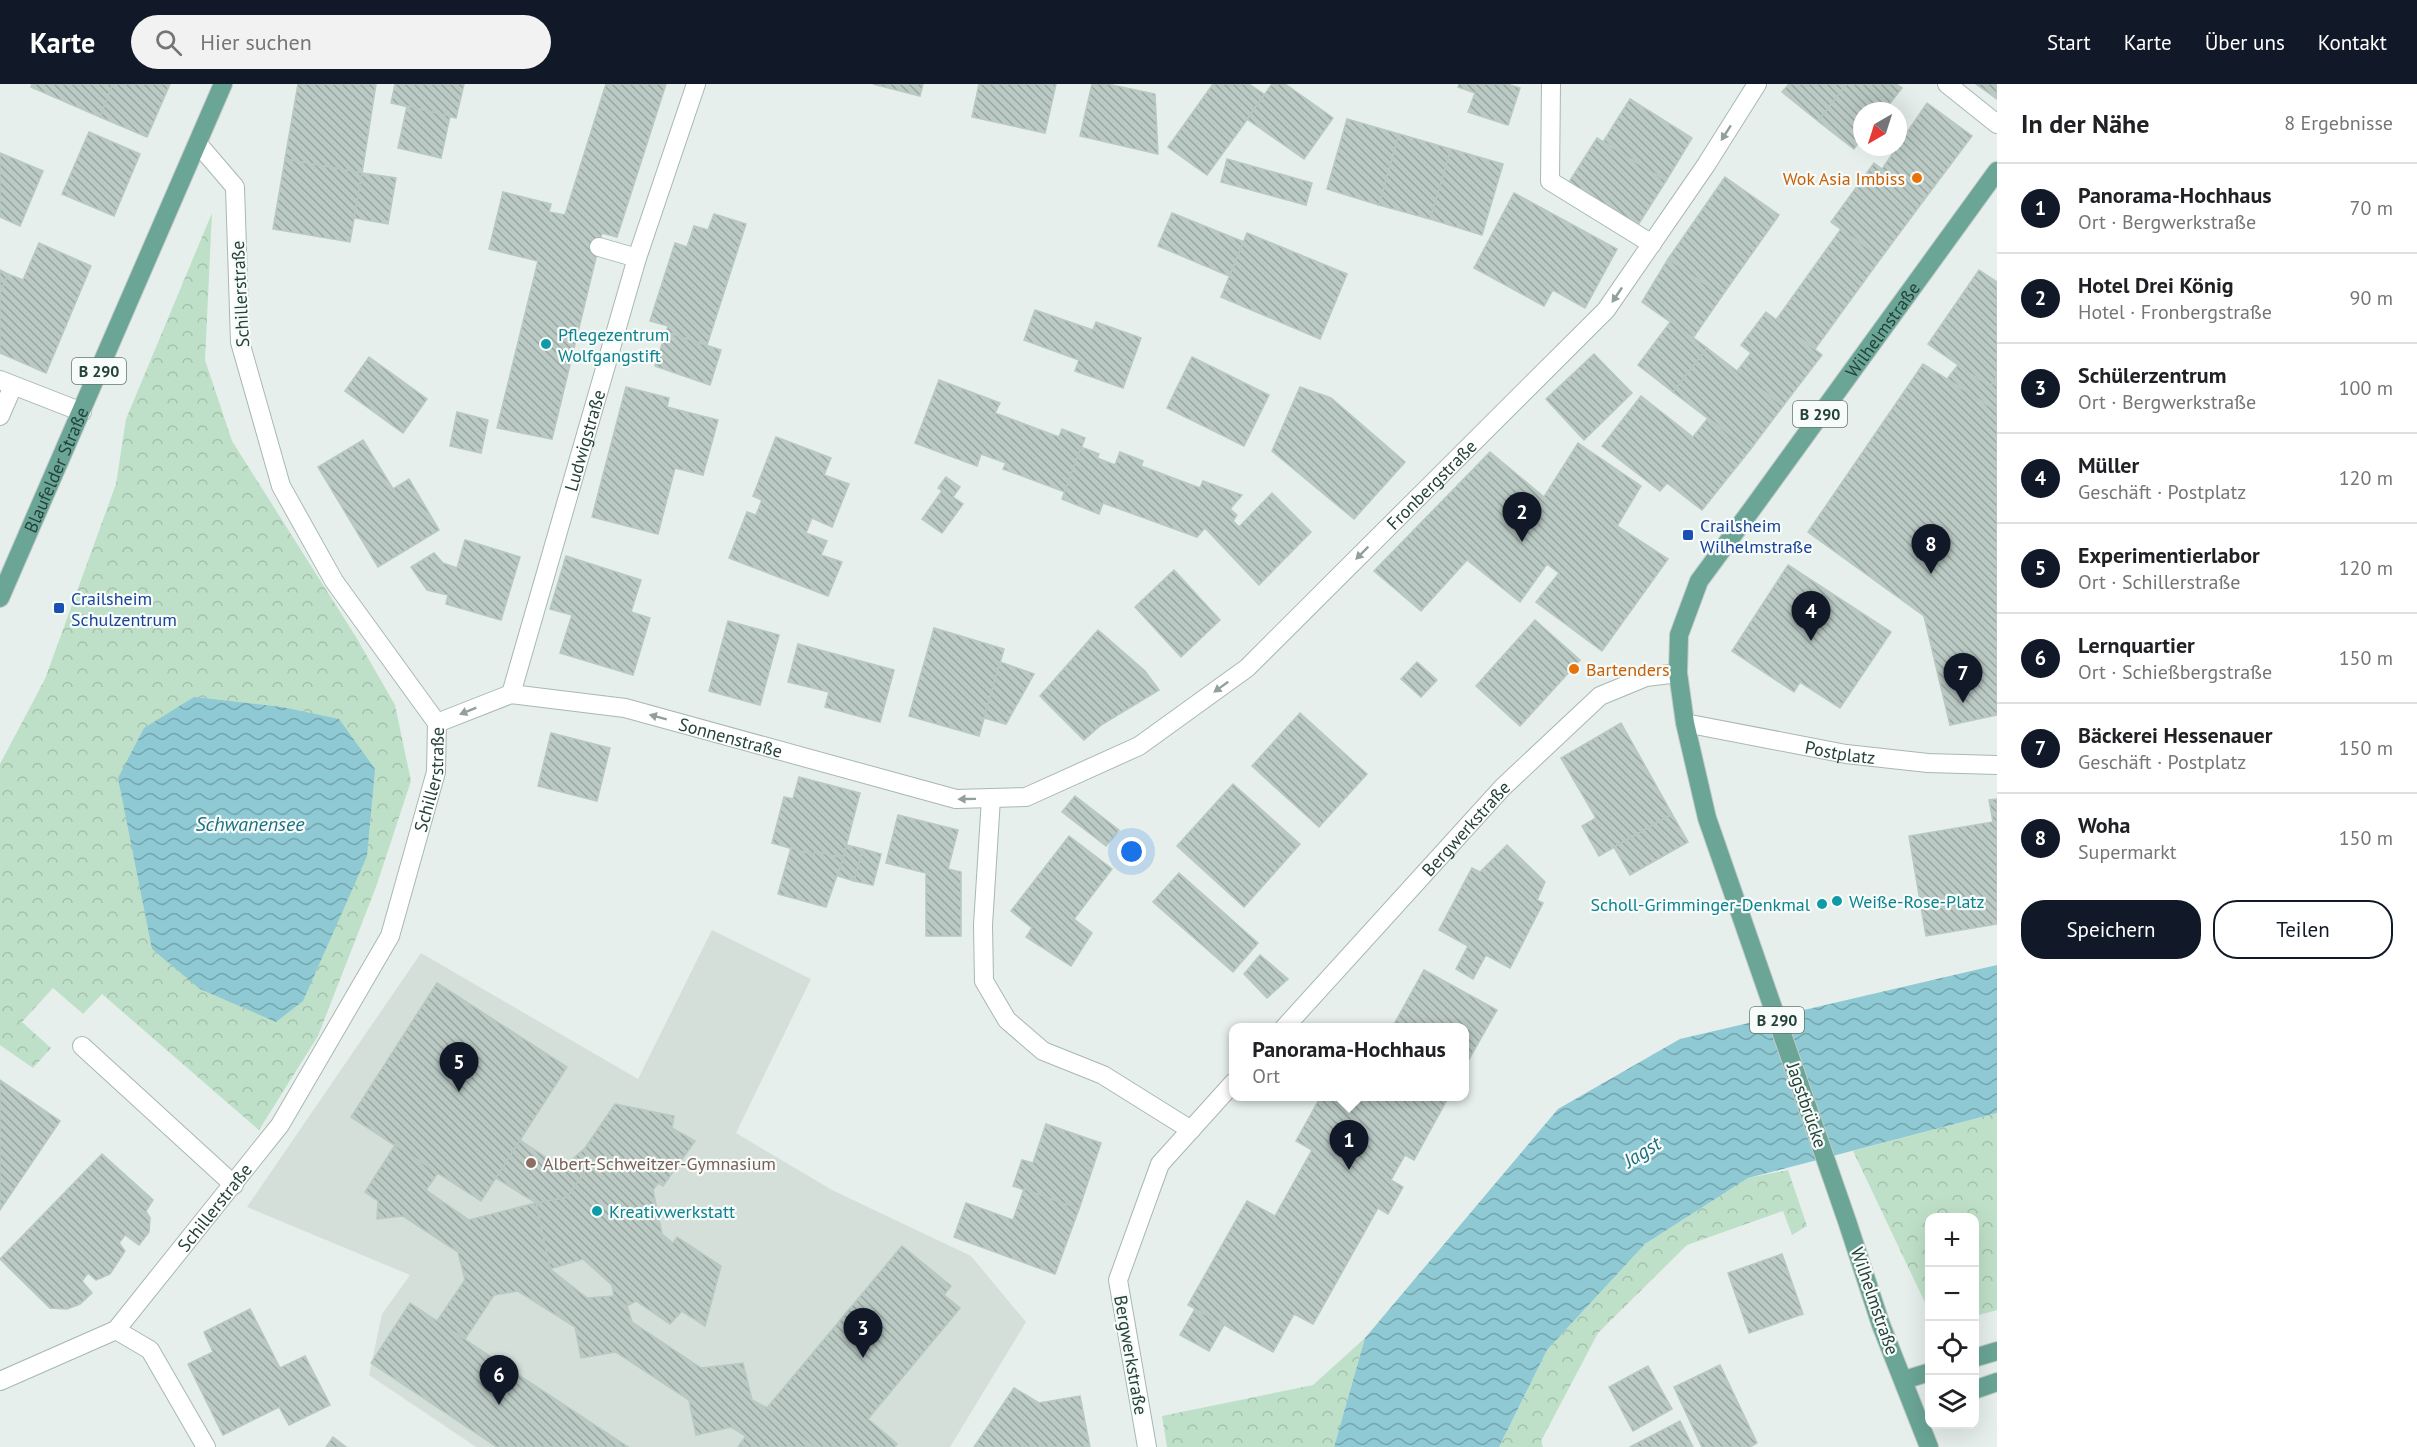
<!DOCTYPE html>
<html lang="de">
<meta charset="utf-8">
<style>
body{margin:0;font-family:"PT Sans",sans-serif;background:#f2f2f2;color:#202124}
.controls{position:absolute;right:18px;bottom:18px;display:grid;overflow:hidden;border-radius:12px;box-shadow:0 6px 24px #0002}
.controls button{width:54px;height:54px;display:grid;place-items:center;padding:0;border:0;border-bottom:2px solid #e0e0e0;background:#fff;color:#202124;font:30px sans-serif}
.compass{position:absolute;left:1853px;top:18px;width:54px;height:54px;border-radius:50%;background:#fff;box-shadow:0 6px 24px #0002;rotate:219deg}
.you{position:absolute;left:1132px;top:768px;width:21px;height:21px;margin:-15px;border:4px solid #fff;border-radius:50%;background:#1a73e8;box-shadow:0 0 0 9px #1a73e833}
.badge{display:grid;place-items:center;width:39px;height:39px;border-radius:50%;background:#111827;color:#fff;font-size:20px;font-weight:700}
.pin{position:absolute;translate:-50% -50px;filter:drop-shadow(0 2px 3px #0008)}
.pin::after{content:'';position:absolute;top:32px;width:21px;height:18px;background:inherit;clip-path:polygon(0 0,100% 0,50% 100%)}
.popup{position:absolute;left:1229px;top:939px;width:240px;height:78px;box-sizing:border-box;display:grid;place-content:center;border-radius:12px;background:#fff;filter:drop-shadow(0 2px 4px #0005);font-size:20px;white-space:nowrap;color:#757577}
.popup b{font-size:22px;color:#202124}
.popup::after{content:'';position:absolute;left:50%;top:100%;margin-left:-12px;border:12px solid transparent;border-top-color:#fff}
.list{margin:0;padding:0;list-style:none}
h2{display:flex;justify-content:space-between;align-items:center;height:78px;margin:0;padding:0 24px;font-size:26px}
h2 small{font-size:20px;font-weight:400;color:#757577}
.list li{display:grid;grid-template-columns:39px 1fr auto;gap:18px;align-items:center;box-sizing:border-box;height:90px;padding:0 24px;border-top:2px solid #e0e0e0}
.list b{display:block;font-size:22px;white-space:nowrap}
.list p{margin:0;font-size:20px;white-space:nowrap;color:#757577}
.list em{font-size:20px;font-style:normal;color:#757577}
.actions{display:flex;gap:12px;padding:18px 24px}
.actions a{flex:1;padding:14px 0;border:2px solid #111827;border-radius:24px;text-align:center;font-size:21px;color:#111827}
.actions .main{background:#111827;color:#fff}
.icon{flex:none;width:33px;height:33px;fill:none;stroke:currentColor;stroke-width:2;stroke-linecap:round;stroke-linejoin:round}
.map{position:relative;flex:none;width:1997px;height:1363px;overflow:hidden}
header{display:flex;align-items:center;gap:36px;box-sizing:border-box;height:84px;padding:0 30px;background:#111827;color:#fff}
header strong{font-size:28px}
nav{display:flex;gap:33px;margin-inline-start:auto;font-size:21px}
.search{width:420px;height:54px;background:#f2f2f2;display:flex;align-items:center;gap:15px;box-sizing:border-box;padding:0 21px;border-radius:33px;color:#757577;font-size:22px}
main{display:flex}
aside{flex:1;background:#fff}
.map>svg:first-child{display:block}
</style>
<header>
<strong>Karte</strong>
<div class="search"><svg class="icon" aria-label="search" viewBox="0 0 24 24"><circle cx="10" cy="10" r="6"/><path d="M15 15l6 6"/></svg>Hier suchen</div>
<nav><a>Start</a><a>Karte</a><a>Über uns</a><a>Kontakt</a></nav>
</header>
<main>
<div class="map">
<svg width="1997" height="1363" viewBox="0 0 1997 1363">
<defs>
<pattern id="forest-crowns" width="20" height="18" patternUnits="userSpaceOnUse" patternTransform="scale(1.5)"><rect width="20" height="18" fill="#bfe0c8"/><path d="M2 6a3 3 0 1 1 6 0M12 15a3 3 0 1 1 6 0" fill="none" stroke="#a4c1ad"/></pattern>
<pattern id="water-waves" width="16" height="10" patternUnits="userSpaceOnUse" patternTransform="scale(1.5)"><rect width="16" height="10" fill="#8ec9d4"/><path d="M0 5q4-4 8 0t8 0" fill="none" stroke="#74a5ad"/></pattern>
<pattern id="building-back-hatch" width="6" height="6" patternUnits="userSpaceOnUse" patternTransform="scale(1.5)"><rect width="6" height="6" fill="#bbcac4"/><path d="M-1 5l2 2M0 0l6 6M5-1l2 2" fill="none" stroke="#98a6a0"/></pattern>
</defs>
<rect width="100%" height="100%" fill="#e6efeb"/>
<path fill="#d4dfda" d="M712,846L811,895L736,1049L832,1106L971,1172L1026,1238L950,1363H476L369,1291L382,1230L410,1191L247,1123L421,869L638,995Z"/>
<g fill="url(#forest-crowns)">
<path d="M212,129L205,276L232,357L356,553L395,621L411,697L376,803L318,952L259,1046L102,910L83,930L53,904L22,938L51,964L33,984L0,961V680L45,595L116,400L126,335Z"/>
<path d="M1997,1029V1226L1975,1232L1974,1134H1930L1929,1227L1853,1067Z"/>
<path d="M1788,1086L1807,1142L1792,1151L1783,1127L1687,1161L1598,1249L1541,1357L1543,1363H1499L1547,1266L1645,1160L1748,1094Z"/>
<path d="M1365,1254L1334,1363H1167L1162,1332L1313,1301Z"/>
</g>
<g fill="url(#water-waves)">
<path d="M194,613L282,623L339,635L375,685L367,772L303,917L276,938L200,905L152,865L118,694L144,644Z"/>
<path d="M1997,881V1029L1748,1094L1645,1160L1547,1266L1499,1363H1334L1365,1254L1558,1025L1680,955Z"/>
</g>
<g fill="url(#building-back-hatch)" stroke="#b8c9c2" stroke-width="1.5">
<path d="M32,0H113L100,33L31,3Z"/>
<path d="M113,0H170L147,53L100,33Z"/>
<path d="M298,0H376L362,89L285,75Z"/>
<path d="M395,0H464L456,34L391,19Z"/>
<path d="M606,0H666L617,153L602,149L552,355L497,344L538,177L489,165L503,108L551,120L549,128L565,131Z"/>
<path d="M873,0H923L920,12Z"/>
<path d="M979,0H1056L1045,49L972,33Z"/>
<path d="M1092,0H1107L1155,10L1158,70L1080,52Z"/>
<path d="M1213,0H1249L1265,11L1207,91L1168,63Z"/>
<path d="M1272,0H1285L1333,34L1304,75L1247,35Z"/>
<path d="M1459,0H1507L1520,4L1508,41L1468,28L1475,9L1458,3Z"/>
<path d="M1789,0H1847L1818,37L1782,8Z"/>
<path d="M1847,0H1896L1902,4L1884,27H1862V54L1854,65L1818,37Z"/>
<path d="M1976,0H1997V15Z"/>
<path d="M1630,15L1692,54L1666,97L1603,58Z"/>
<path d="M1927,19L1972,52L1924,116L1882,85Z"/>
<path d="M407,22L450,32L441,74L398,64Z"/>
<path d="M1347,35L1399,50L1379,121L1327,105Z"/>
<path d="M89,48L140,70L114,132L62,110Z"/>
<path d="M1399,50L1451,65L1430,135L1379,121Z"/>
<path d="M1597,54L1666,97L1638,141L1569,98Z"/>
<path d="M1451,65L1503,80L1482,151L1430,135Z"/>
<path d="M0,69L43,87L20,142L0,133Z"/>
<path d="M285,75L362,89L350,158L273,145Z"/>
<path d="M1227,75L1312,99L1306,121L1221,98Z"/>
<path d="M1874,79L1924,116L1881,174L1831,138Z"/>
<path d="M362,89L396,94L388,140L354,134Z"/>
<path d="M1725,93L1779,131L1722,212L1668,175Z"/>
<path d="M1514,109L1617,165L1585,224L1553,206L1544,222L1474,184Z"/>
<path d="M1172,129L1244,158L1229,192L1158,162Z"/>
<path d="M714,130L746,140L707,261L666,248L668,242L650,237L675,159L687,163L694,142L708,146Z"/>
<path d="M1841,145L1881,174L1815,265L1776,236Z"/>
<path d="M1247,149L1347,190L1320,255L1221,213Z"/>
<path d="M39,159L91,182L46,289L0,269V209L8,190L23,196Z"/>
<path d="M1668,175L1722,212L1693,254L1642,218Z"/>
<path d="M0,186L8,190L0,209Z"/>
<path d="M1979,186L1997,198V293L1990,303L1928,260Z"/>
<path d="M1035,226L1093,246L1096,238L1141,254L1123,304L1075,287L1079,276L1024,256Z"/>
<path d="M1766,228L1822,271L1783,322L1737,287L1751,269L1741,261Z"/>
<path d="M1671,237L1707,264L1673,308L1638,281Z"/>
<path d="M666,248L721,266L710,301L655,282Z"/>
<path d="M1707,264L1783,322L1750,366L1673,308Z"/>
<path d="M1594,270L1632,309L1584,356L1546,315Z"/>
<path d="M369,273L427,315L403,349L345,307Z"/>
<path d="M1192,273L1269,311L1244,362L1167,324Z"/>
<path d="M1923,280L1997,327V631L1950,641L1924,532L1808,448Z"/>
<path d="M1958,281L1990,303L1997,293V327L1947,295Z"/>
<path d="M939,296L1000,319L995,329L1059,353L1062,345L1085,354L1065,408L1003,385L1006,379L981,370L977,382L915,359Z"/>
<path d="M626,303L669,314L667,323L718,336L703,391L675,384L658,450L592,433Z"/>
<path d="M1300,303L1331,314L1405,378L1354,435L1272,367Z"/>
<path d="M1641,312L1693,353L1708,334L1750,366L1702,426L1667,399L1660,407L1602,362Z"/>
<path d="M457,328L488,336L481,369L450,362Z"/>
<path d="M776,353L831,374L824,391L849,400L832,443L812,434L806,449L827,457L821,471L842,478L828,512L729,474L747,428L756,431L762,416L753,412Z"/>
<path d="M363,356L393,405L409,395L439,446L378,483L318,383Z"/>
<path d="M1578,359L1641,402L1617,442L1668,475L1602,567L1536,518L1559,489L1547,480L1520,518L1467,476L1421,527L1374,487L1490,368L1544,413Z"/>
<path d="M1081,363L1099,370L1097,374L1115,381L1120,368L1143,377L1141,382L1200,404L1203,397L1242,411L1230,425L1237,431L1233,437L1239,443L1272,409L1311,448L1259,501L1205,444L1197,453L1103,419L1099,430L1062,415Z"/>
<path d="M946,393L960,403L953,413L963,420L942,449L922,435L942,407L938,404Z"/>
<path d="M465,456L520,473L501,536L446,520L448,511L427,506L411,483L434,469L443,479L457,484Z"/>
<path d="M566,472L641,496L631,528L650,534L633,591L560,569L572,531L550,525Z"/>
<path d="M1788,481L1891,548L1840,624L1800,598L1794,608L1732,567Z"/>
<path d="M1174,486L1220,536L1181,573L1135,523Z"/>
<path d="M1535,536L1580,576L1520,642L1476,602Z"/>
<path d="M728,537L779,551L760,621L709,607Z"/>
<path d="M934,544L1004,565L979,652L909,632Z"/>
<path d="M1098,546L1145,587L1159,606L1101,641L1084,656L1040,612Z"/>
<path d="M798,560L894,586L880,638L825,623L829,608L788,598Z"/>
<path d="M1000,578L1034,590L1006,640L984,634Z"/>
<path d="M1417,578L1437,596L1421,613L1401,595Z"/>
<path d="M1300,629L1367,690L1319,743L1252,682Z"/>
<path d="M1621,639L1672,730L1599,772L1582,742L1596,734L1561,674Z"/>
<path d="M551,649L610,664L597,717L538,702Z"/>
<path d="M799,693L860,709L843,774L815,767L814,771L772,759L784,713L793,715Z"/>
<path d="M1233,700L1300,760L1244,823L1177,762Z"/>
<path d="M1075,712L1119,746L1106,762L1062,728Z"/>
<path d="M1997,715V840L1926,852L1909,752L1993,738L1989,716Z"/>
<path d="M1672,730L1688,758L1630,791L1614,763Z"/>
<path d="M898,731L958,746L948,785L961,788V852H926V789L886,779Z"/>
<path d="M1069,752L1112,785L1074,835L1092,849L1071,882L1026,853L1032,844L1011,827Z"/>
<path d="M847,761L863,765L854,797L838,792Z"/>
<path d="M1507,761L1545,798L1537,816L1543,819L1510,884L1486,871L1473,895L1456,885L1468,862L1439,846L1472,784L1480,788Z"/>
<path d="M791,764L814,771L815,767L843,774L826,823L778,810Z"/>
<path d="M863,765L881,770L873,801L854,797Z"/>
<path d="M1179,789L1258,859L1233,888L1153,818Z"/>
<path d="M1260,871L1288,895L1267,914L1244,890Z"/>
<path d="M1424,886L1497,926L1464,984V944H1392Z"/>
<path d="M437,899L567,983L481,1117L351,1033Z"/>
<path d="M0,996L60,1037L0,1126Z"/>
<path d="M1321,1012H1449L1414,1076L1405,1071L1391,1096L1403,1103L1388,1130L1378,1124L1313,1240L1294,1230L1273,1268L1188,1221L1247,1117L1275,1132L1312,1066L1296,1057Z"/>
<path d="M615,1020L674,1032L672,1044L695,1057L663,1102L658,1099L653,1106L662,1150L673,1159L677,1153L721,1182L705,1242L682,1227L670,1240L636,1217L627,1222L614,1212L612,1201L583,1175L550,1185L536,1119L567,1113L588,1083L585,1064Z"/>
<path d="M1046,1040L1101,1059L1079,1125L1013,1102L1022,1076L1033,1079Z"/>
<path d="M520,1056L556,1080L566,1081L585,1064L588,1083L567,1113L536,1119L496,1094Z"/>
<path d="M395,1061L438,1089L426,1106L469,1136L536,1119L550,1185L587,1214L614,1212L627,1222L632,1238L701,1284L743,1279L752,1316L767,1324L814,1363H738L746,1352L731,1343L696,1351L689,1316L616,1268L581,1274L575,1243L518,1207L494,1211L465,1255L437,1237L465,1196L458,1168L403,1132L377,1135L378,1117L365,1108Z"/>
<path d="M102,1070L153,1116L146,1127L150,1134L149,1148L139,1161L125,1151L119,1159L125,1167L110,1190L96,1196L88,1189L82,1197L92,1209L80,1220L67,1225L50,1224L0,1175Z"/>
<path d="M1024,1105L1079,1125L1055,1190L954,1153L966,1119L1013,1136Z"/>
<path d="M902,1162L951,1202L944,1211L960,1224L868,1335L897,1360L895,1363H814L767,1324Z"/>
<path d="M1782,1170L1803,1230L1749,1249L1728,1189Z"/>
<path d="M410,1219L452,1247L628,1363H497L371,1279Z"/>
<path d="M250,1225L280,1284L305,1272L330,1321L289,1341L279,1323L223,1351L188,1280L213,1268L204,1248Z"/>
<path d="M1195,1225L1224,1241L1209,1267L1180,1251Z"/>
<path d="M1720,1281L1757,1359L1750,1363H1702L1674,1303Z"/>
<path d="M1648,1282L1672,1325L1633,1347L1609,1303Z"/>
<path d="M1014,1304L1039,1319L1080,1312L1090,1363H974Z"/>
<path d="M1680,1337L1693,1363H1630Z"/>
<path d="M333,1353L346,1363H326Z"/>
</g>
<g fill="none" stroke-linecap="round" stroke-linejoin="round">
<defs>
<g id="minor">
<path d="M1551,0L1550,97L1652,160"/>
<path d="M1947,0L1997,40"/>
<path d="M599,163L637,174"/>
<path d="M0,296L82,328"/>
<path d="M0,332L13,302"/>
<path id="s1" d="M511,610L637,174L696,0"/>
<path id="s2" d="M437,639L511,610L625,624L956,715L1026,713L1139,662L1247,584L1606,226L1706,81L1757,0"/>
<path id="s3" d="M1685,639L1846,670L1928,679L1997,681"/>
<path d="M991,714L983,841L984,897L1007,936L1043,967L1103,991L1191,1046"/>
<path id="s4" d="M1284,944L1503,703L1600,612L1646,593L1678,589"/>
<path d="M82,962L234,1101"/>
<path d="M116,1246L150,1266L206,1363"/>
<path id="s5" d="M0,1297L116,1246L280,1041L390,852L436,688L437,639L334,497L281,402L240,258L235,103L199,61"/>
<path d="M1147,1363L1118,1196L1160,1080L1234,998"/>
</g>
<g id="major">
<path id="s6" d="M0,514L223,0"/>
<path d="M1974,1274L1997,1267"/>
<path d="M1904,1296L1930,1288"/>
<path d="M1974,1306L1997,1298"/>
<path id="s7" d="M1929,1363L1881,1241L1847,1137L1707,734L1685,639L1678,589L1679,551L1699,497L1752,425L1997,87"/>
</g>
</defs>
<use href="#minor" stroke="#a8b8b2" stroke-width="20"/>
<use href="#major" stroke="#c2cac8" stroke-width="20"/>
<use href="#minor" stroke="#fff" stroke-width="18"/>
<use href="#major" stroke="#6aa596" stroke-width="18"/>
</g>
<defs><path id="oneway-solid" d="M-6-.8H1V-3.2L6.5 0L1 3.2V.8H-6Z" transform="scale(1.5)"/></defs>
<g fill="#92a09c">
<use href="#oneway-solid" transform="translate(1726 49) rotate(123)"/>
<use href="#oneway-solid" transform="translate(1617 211) rotate(124)"/>
<use href="#oneway-solid" transform="translate(1362 469) rotate(135)"/>
<use href="#oneway-solid" transform="translate(1221 603) rotate(144)"/>
<use href="#oneway-solid" transform="translate(468 627) rotate(158)"/>
<use href="#oneway-solid" transform="translate(658 633) rotate(-165)"/>
<use href="#oneway-solid" transform="translate(967 715) rotate(179)"/>
</g>
<g fill="#e8710a" stroke="#f7fbf9" stroke-width="2">
<circle cx="1917" cy="94" r="6"/>
<circle cx="1574" cy="585" r="6"/>
</g>
<g fill="#0f9aa8" stroke="#f7fbf9" stroke-width="2">
<circle cx="546" cy="260" r="6"/>
<circle cx="1837" cy="817" r="6"/>
<circle cx="1822" cy="820" r="6"/>
<circle cx="597" cy="1127" r="6"/>
</g>
<g fill="#1a4fb4" stroke="#f7fbf9" stroke-width="2">
<rect x="1682" y="445" width="12" height="12" rx="3"/>
<rect x="53" y="518" width="12" height="12" rx="3"/>
</g>
<circle fill="#8d6e63" stroke="#f7fbf9" stroke-width="2" cx="531" cy="1079" r="6"/>
<g text-anchor="middle" dominant-baseline="central" stroke-width="4.5" stroke-linejoin="round" paint-order="stroke">
<g fill="#f7fbf9" stroke="#637a73" stroke-width="1.5">
<rect x="72" y="274" width="54" height="26" rx="4.5"/>
<rect x="1793" y="317" width="54" height="26" rx="4.5"/>
<rect x="1750" y="923" width="54" height="26" rx="4.5"/>
</g>
<g font-size="16" font-weight="bold" fill="#24423a">
<text x="99" y="287">B 290</text>
<text x="1820" y="330">B 290</text>
<text x="1777" y="936">B 290</text>
</g>
<g font-size="18" fill="#c56008" stroke="#f7fbf9" text-anchor="end">
<text x="1905" y="94">Wok Asia Imbiss</text>
<text x="1586" y="585" text-anchor="start">Bartenders</text>
</g>
<g font-size="18" fill="#24423a" stroke="#f7fbf9">
<text transform="translate(240 210) rotate(-93)">Schillerstraße</text>
<text stroke="none"><textPath href="#s7" startOffset="1222">Wilhelmstraße</textPath></text>
<text stroke="none"><textPath href="#s1" startOffset="264">Ludwigstraße</textPath></text>
<text stroke="none"><textPath href="#s6" startOffset="140">Blaufelder Straße</textPath></text>
<text stroke="none"><textPath href="#s2" startOffset="1125">Fronbergstraße</textPath></text>
<text stroke="none"><textPath href="#s2" startOffset="304">Sonnenstraße</textPath></text>
<text stroke="none"><textPath href="#s3" startOffset="158">Postplatz</textPath></text>
<text stroke="none"><textPath href="#s5" startOffset="770">Schillerstraße</textPath></text>
<text stroke="none"><textPath href="#s4" startOffset="270">Bergwerkstraße</textPath></text>
<text transform="translate(1807 1021) rotate(71)">Jagstbrücke</text>
<text stroke="none"><textPath href="#s5" startOffset="284">Schillerstraße</textPath></text>
<text transform="translate(1875 1217) rotate(71)">Wilhelmstraße</text>
<text transform="translate(1131 1271) rotate(80)">Bergwerkstraße</text>
</g>
<g font-size="18" fill="#0d838f" stroke="#f7fbf9" text-anchor="start">
<text x="558" y="250">Pflegezentrum<tspan x="558" dy="21">Wolfgangstift</tspan></text>
<text x="1849" y="817">Weiße-Rose-Platz</text>
<text x="1810" y="820" text-anchor="end">Scholl-Grimminger-Denkmal</text>
<text x="609" y="1127">Kreativwerkstatt</text>
</g>
<g font-size="18" fill="#164399" stroke="#f7fbf9" text-anchor="start">
<text x="1700" y="441">Crailsheim<tspan x="1700" dy="21">Wilhelmstraße</tspan></text>
<text x="71" y="514">Crailsheim<tspan x="71" dy="21">Schulzentrum</tspan></text>
</g>
<g font-size="18" fill="#785e54" stroke="#f7fbf9" text-anchor="start">
<text x="543" y="1079">Albert-Schweitzer-Gymnasium</text>
</g>
<g font-size="20" font-style="italic" fill="#1c6f80" stroke="#f7fbf9">
<text x="250" y="740">Schwanensee</text>
<text transform="translate(1642 1068) rotate(-32)">Jagst</text>
</g>
</g>
</svg>
<div class="controls">
<button>+</button>
<button>−</button>
<button><svg class="icon" aria-label="locate" viewBox="0 0 24 24"><circle cx="12" cy="12" r="6"/><path d="M12 2v4M12 18v4M2 12h4M18 12h4"/></svg></button>
<button><svg class="icon" aria-label="layers" viewBox="0 0 24 24"><path d="M12 4l9 5-9 5-9-5zM3 14l9 5 9-5"/></svg></button>
</div>
<svg class="compass" viewBox="-18 -18 36 36"><path d="M0-13l5 13h-10z" fill="#e53935"/><path d="M0 13l5-13h-10z" fill="#757577"/></svg>
<div class="you"></div>
<div class="pin badge" style="left:1349px;top:1086px">1</div>
<div class="popup"><b>Panorama-Hochhaus</b>Ort</div>
<div class="pin badge" style="left:1522px;top:458px">2</div>
<div class="pin badge" style="left:863px;top:1274px">3</div>
<div class="pin badge" style="left:1811px;top:557px">4</div>
<div class="pin badge" style="left:459px;top:1008px">5</div>
<div class="pin badge" style="left:499px;top:1321px">6</div>
<div class="pin badge" style="left:1963px;top:619px">7</div>
<div class="pin badge" style="left:1931px;top:490px">8</div>
</div>
<aside>
<h2>In der Nähe<small>8 Ergebnisse</small></h2>
<ul class="list">
<li><span class="badge">1</span><div><b>Panorama-Hochhaus</b><p>Ort · Bergwerkstraße</p></div><em>70 m</em></li>
<li><span class="badge">2</span><div><b>Hotel Drei König</b><p>Hotel · Fronbergstraße</p></div><em>90 m</em></li>
<li><span class="badge">3</span><div><b>Schülerzentrum</b><p>Ort · Bergwerkstraße</p></div><em>100 m</em></li>
<li><span class="badge">4</span><div><b>Müller</b><p>Geschäft · Postplatz</p></div><em>120 m</em></li>
<li><span class="badge">5</span><div><b>Experimentierlabor</b><p>Ort · Schillerstraße</p></div><em>120 m</em></li>
<li><span class="badge">6</span><div><b>Lernquartier</b><p>Ort · Schießbergstraße</p></div><em>150 m</em></li>
<li><span class="badge">7</span><div><b>Bäckerei Hessenauer</b><p>Geschäft · Postplatz</p></div><em>150 m</em></li>
<li><span class="badge">8</span><div><b>Woha</b><p>Supermarkt</p></div><em>150 m</em></li>
</ul>
<div class="actions"><a class="main">Speichern</a><a>Teilen</a></div>
</aside>
</main>
